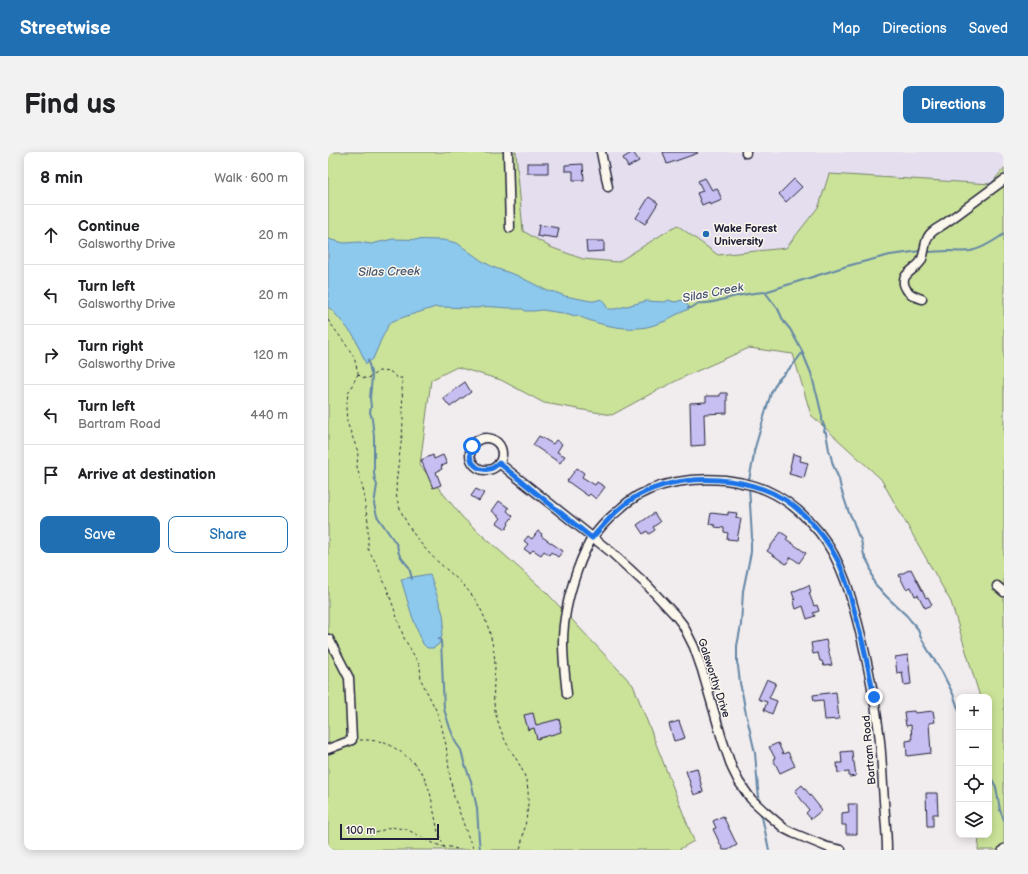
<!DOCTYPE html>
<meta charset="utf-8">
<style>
body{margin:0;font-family:"Balsamiq Sans",sans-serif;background:#f2f2f2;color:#202124}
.controls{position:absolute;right:12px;bottom:12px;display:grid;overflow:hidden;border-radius:8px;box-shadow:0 2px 10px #0003}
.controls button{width:36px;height:36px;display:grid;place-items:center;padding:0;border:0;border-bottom:1px solid #e0e0e0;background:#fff;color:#202124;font:20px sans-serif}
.scale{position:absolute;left:12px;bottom:10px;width:99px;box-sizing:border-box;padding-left:4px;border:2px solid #22223b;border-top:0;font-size:11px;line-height:14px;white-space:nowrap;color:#22223b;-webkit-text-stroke:3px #fbf7ec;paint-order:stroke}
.stop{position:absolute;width:12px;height:12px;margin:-9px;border:3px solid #1a73e8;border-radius:50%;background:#fff}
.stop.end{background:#1a73e8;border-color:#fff;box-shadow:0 1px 4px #0008}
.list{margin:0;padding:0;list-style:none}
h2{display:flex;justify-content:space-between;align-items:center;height:52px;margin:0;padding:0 16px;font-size:17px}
h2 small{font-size:13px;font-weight:400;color:#757577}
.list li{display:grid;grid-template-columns:26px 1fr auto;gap:12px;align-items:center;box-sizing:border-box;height:60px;padding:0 16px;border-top:1px solid #e0e0e0}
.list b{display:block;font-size:15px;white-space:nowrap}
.list p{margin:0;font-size:13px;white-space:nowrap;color:#757577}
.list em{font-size:13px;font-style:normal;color:#757577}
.actions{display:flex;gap:8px;padding:12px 16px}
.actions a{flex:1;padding:9px 0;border:1px solid #1f6fb2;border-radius:8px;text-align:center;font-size:14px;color:#1f6fb2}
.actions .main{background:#1f6fb2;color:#fff}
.icon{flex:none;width:22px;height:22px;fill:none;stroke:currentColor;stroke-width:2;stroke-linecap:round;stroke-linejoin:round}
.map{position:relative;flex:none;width:676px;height:698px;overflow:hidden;border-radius:8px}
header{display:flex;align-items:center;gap:24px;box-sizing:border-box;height:56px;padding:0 20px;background:#1f6fb2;color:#fff}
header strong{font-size:19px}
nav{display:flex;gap:22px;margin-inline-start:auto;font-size:14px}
.intro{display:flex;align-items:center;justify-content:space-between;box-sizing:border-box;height:96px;padding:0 24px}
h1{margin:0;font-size:28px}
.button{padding:10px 18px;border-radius:8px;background:#1f6fb2;color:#fff;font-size:14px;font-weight:700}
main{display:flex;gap:24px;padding:0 24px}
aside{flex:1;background:#fff;border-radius:8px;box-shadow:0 2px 10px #0003}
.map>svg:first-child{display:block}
</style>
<header>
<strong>Streetwise</strong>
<nav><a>Map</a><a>Directions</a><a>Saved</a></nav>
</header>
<div class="intro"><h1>Find us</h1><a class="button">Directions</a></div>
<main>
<aside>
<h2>8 min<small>Walk · 600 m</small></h2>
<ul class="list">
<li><svg class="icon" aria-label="ahead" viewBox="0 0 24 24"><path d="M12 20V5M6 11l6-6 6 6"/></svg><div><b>Continue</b><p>Galsworthy Drive</p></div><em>20 m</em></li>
<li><svg class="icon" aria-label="left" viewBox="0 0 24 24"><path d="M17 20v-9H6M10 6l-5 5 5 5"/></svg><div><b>Turn left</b><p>Galsworthy Drive</p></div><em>20 m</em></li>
<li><svg class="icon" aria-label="right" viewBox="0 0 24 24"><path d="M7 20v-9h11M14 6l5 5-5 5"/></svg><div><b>Turn right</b><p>Galsworthy Drive</p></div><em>120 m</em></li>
<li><svg class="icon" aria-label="left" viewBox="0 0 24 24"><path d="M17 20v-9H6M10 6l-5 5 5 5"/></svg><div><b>Turn left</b><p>Bartram Road</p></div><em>440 m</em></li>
<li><svg class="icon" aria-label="arrive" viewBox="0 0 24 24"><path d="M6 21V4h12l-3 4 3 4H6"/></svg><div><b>Arrive at destination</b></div></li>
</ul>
<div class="actions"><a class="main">Save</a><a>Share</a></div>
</aside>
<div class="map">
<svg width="676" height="698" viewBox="0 0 676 698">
<rect width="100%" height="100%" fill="#f1eced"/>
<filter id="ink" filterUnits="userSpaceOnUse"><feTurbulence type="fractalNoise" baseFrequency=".025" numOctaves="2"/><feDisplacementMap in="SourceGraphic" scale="8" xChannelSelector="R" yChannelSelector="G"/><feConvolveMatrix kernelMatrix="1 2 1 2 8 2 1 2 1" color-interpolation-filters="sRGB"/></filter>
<g filter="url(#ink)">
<path fill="#e4deee" d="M61,0H676V16L663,32L599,76L234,130Z"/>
<path fill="#cbe399" stroke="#76826a" d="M0,0H188L195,79L222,95L255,107L290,110L349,73L390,103L458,96L491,54L501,22L663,32L676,16V698H650L651,683H661V545H652L623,450L553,327L483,263L465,202L421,196L360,223L326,240L284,263L216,251L173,228L129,215L103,228L92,313L135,366L218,440L305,533L366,689L350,698H0Z"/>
<g fill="#8dc8ed" stroke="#6286a6">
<path d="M0,87L16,91L31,90L43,92L65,87L115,88L129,91L154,109L167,116L188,123L220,139L227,140L237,144L263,149H266L274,147L280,157H287L318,149L337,150L340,148L347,150L354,148L363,156C357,159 351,161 346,164C343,165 341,167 338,169C334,170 330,172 326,173C304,181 269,173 248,163L246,164L241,162L214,158L207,159H197L195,157H185L183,156C173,156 158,153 149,156L108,155L79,164L65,169L60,173L59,176L53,188L45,207L38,212L26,184L4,158L0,155Z"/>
<path d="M102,422L115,462L116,471L113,488L110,493L105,496H99L95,492L84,464L73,427Z"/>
</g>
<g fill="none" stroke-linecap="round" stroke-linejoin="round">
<g stroke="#6286a6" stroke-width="2">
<path d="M597,100C605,100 612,99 620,99C627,99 635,100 642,99C654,97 666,89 676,82"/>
<path d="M437,140L450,157L456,170L462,177L473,197L483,221L488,240L489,243L494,264V269L497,276L496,279L498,281L501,298L502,301L505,313L511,327L513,337L521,361L524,366L530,383L533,388L536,403L542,414L546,431L559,445L579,464L583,469L590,477L592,484L600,498L614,520L625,542L631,559"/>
<path d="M360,156H363L371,151C379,152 386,150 393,148C407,144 423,141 437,140L519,114L562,103L593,99"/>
<path d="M40,208L44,225L42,246L43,255L42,260L44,267L46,284V321L47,328L49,333L46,352L49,364L69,393L71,402L75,408L81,415L84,427"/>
<path d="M421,330C422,319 426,309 426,299L443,241L450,228L465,213L474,201"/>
<path d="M421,334L424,386L423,391V400L415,439L413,473L409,494V511L410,514L412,531L415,545L417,557L427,601L430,637L432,652"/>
<path d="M111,487L113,488L116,557L122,576L128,591L133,598L136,610L143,629L149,656L151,688L152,698"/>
<path d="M661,622L668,635L672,658L676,669"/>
<path d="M433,660L441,698"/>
</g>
</g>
<g fill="#c7bff1" stroke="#22223b">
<path d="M305,0L311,9L300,15L295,6Z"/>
<path d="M335,0H369L370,1L339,12Z"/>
<rect x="199" y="11" width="21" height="10"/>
<path d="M255,12L256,28H245V19H237V13Z"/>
<path d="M377,26L384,38L389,36L394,48L382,53L381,50L374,53L369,41L375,39L370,29Z"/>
<path d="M466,27L474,35L458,50L451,42Z"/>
<path d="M321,45L330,51L317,72L308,66Z"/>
<path d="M211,73L231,76L229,86L215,84V85L209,84Z"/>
<path d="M258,89H276V99L259,100Z"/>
<path d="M137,230L143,240L122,255L115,246Z"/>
<path d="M392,241H399V261L376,262L377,293L363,294L362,251L378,250V244H392Z"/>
<path d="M211,284L225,292L228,288L234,292L229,300L237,304L232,311L205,293Z"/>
<path d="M465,302L473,304L472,309L480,311L476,326L461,322L463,315H462Z"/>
<path d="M105,303L106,307L115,303L119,312L113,314L114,317L108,320L113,333L105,336L93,308Z"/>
<path d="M249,316L256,321L254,325L267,333L269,330L277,335L268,347L262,342L260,344L239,329Z"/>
<path d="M148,337L156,341L151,349L143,344Z"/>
<path d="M171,349L181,356L179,359L185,364L180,371L181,372L178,377L169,371L173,366L164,359Z"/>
<path d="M400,360L409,361L408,366L413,367L409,388L399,387L400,381L396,380V376L387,375V373L381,372L383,361L400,363Z"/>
<path d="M326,361L332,370L325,375L327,378L321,382L319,379L315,382L309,373Z"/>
<path d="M210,379L214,382L213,384L235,399L230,405L223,400L221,403L216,399L213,403L205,398L202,401L196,397L200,392L196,389L200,384L204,387Z"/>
<path d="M453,380L460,385L458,387L478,401L471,411L463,405L458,412L439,399Z"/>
<path d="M583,417L598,446L600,445L604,453L597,456L590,443L587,444L583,435L578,437L571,423Z"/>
<path d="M481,433L483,440L481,441L486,454L489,453L491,459L485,461L487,464L479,467L475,454L468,457L466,450L467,449L464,440Z"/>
<path d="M498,488L504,513L496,514L494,509H492L490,501L485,502L483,491Z"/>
<path d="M580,503L583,532L576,533L574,520L569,521L567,505Z"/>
<path d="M439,527L448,531L441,546L449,549L444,562L436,558L439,550L430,547Z"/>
<path d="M508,540L511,567L497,568L495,548L486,549L485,543Z"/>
<path d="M586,559L587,561L605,559L607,570L601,571L603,601L579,604L578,589L584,588L583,573L578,574L576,560Z"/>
<path d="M205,561L208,573L231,567L233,575H232L233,580L209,587L206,576L200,578L196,563Z"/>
<path d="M351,569L357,586L346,589L341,572Z"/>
<path d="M450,591L455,602L460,600L467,614L452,621L445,607L447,606L441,595Z"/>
<path d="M524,599L525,610H526L528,624L521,625V620L510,621L509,611H514L513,600Z"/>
<path d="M369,616L375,640L366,643L358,619Z"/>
<path d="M474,633L494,658L483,667L478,661L481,658L467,639Z"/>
<path d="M598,641H609L610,662H605V674H599Z"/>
<path d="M520,652H529V682H518V673H514V661L521,660Z"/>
<path d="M395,664L409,693L400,698H395L385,677L388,676L385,669Z"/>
</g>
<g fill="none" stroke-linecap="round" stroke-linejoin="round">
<defs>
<g id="minor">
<path d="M180,0L182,76"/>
<path d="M273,0L280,35"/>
<path d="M418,1V0"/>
<path d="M594,147C587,145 580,142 577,135C571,122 588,118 593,109C597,102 596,92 600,85C603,78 613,75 619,70C638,56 657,42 676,28"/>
<circle cx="158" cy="302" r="16"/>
<path d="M171,311L283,400L319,433L348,464L355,473L366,495L374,518L394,587L404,616L411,630L423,647L436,659L457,677L465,681L499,695L513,698"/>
<path d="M669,434L676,440"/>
<path d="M0,487H1L21,526L24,588L0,597"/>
<path d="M239,542C237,525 235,507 235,490C235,465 241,442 249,419C253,408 258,395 265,385C271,377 278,369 285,363C290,359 295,354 300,350C326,330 365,325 397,328C411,330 425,332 438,338C459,347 476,362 491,380C515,410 524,447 533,484C540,514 546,543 550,573C554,598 554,624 556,649C557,665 559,682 559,698"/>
<path d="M675,698L676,697"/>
</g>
</defs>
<use href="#minor" stroke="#22223b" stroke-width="11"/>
<g stroke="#22223b" stroke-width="1" stroke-dasharray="3 3" stroke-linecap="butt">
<path d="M0,168L19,194L26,205L30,221"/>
<path d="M30,222L33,225L39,227L51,219L63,220L69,226H74C74,241 75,256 75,271C74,285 72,300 70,314C69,325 67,336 69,347C74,368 92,393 108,408C122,421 137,432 148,449C159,466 167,494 167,515C166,532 164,547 168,563C171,573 174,583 179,592C186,604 196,617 199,632C203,651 196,679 192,698"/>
<path d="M30,222L20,241L18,257L19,270L30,300L29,315L36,341L37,354L40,369V397L48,411L60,439L76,486L92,514L93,528L108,558L113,572L118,593L122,625L126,645L141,687L146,698"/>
<path d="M32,588H40L57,590L73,600L86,611L95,622L102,640L110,680L116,695L118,698"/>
<path d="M42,683L63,675L69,676L78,677L107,692L116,695H123L132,698"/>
</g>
<use href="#minor" stroke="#fbf7ec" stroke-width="8"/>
</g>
</g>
<g fill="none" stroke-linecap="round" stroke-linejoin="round" filter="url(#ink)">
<path stroke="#1a73e8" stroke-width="5" d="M144,294C136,313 157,326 171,311L264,386C278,370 292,353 311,343C336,330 364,326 391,328C406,329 421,332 435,337C467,348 494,378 509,407C516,420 520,435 524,450C533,481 540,513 546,545"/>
</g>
<circle fill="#1f6fb2" stroke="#fbf7ec" stroke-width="1.5" cx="378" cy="82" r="4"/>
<g text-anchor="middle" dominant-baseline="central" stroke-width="3" stroke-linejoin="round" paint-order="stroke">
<g font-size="11" font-weight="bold" fill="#22223b" stroke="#fbf7ec" text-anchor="start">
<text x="386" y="76">Wake Forest<tspan x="386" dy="13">University</tspan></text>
</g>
<g font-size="11" fill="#22223b" stroke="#fbf7ec">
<text transform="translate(386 526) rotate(72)">Galsworthy Drive</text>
<text transform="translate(541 598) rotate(-95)">Bartram Road</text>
</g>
<g font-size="12" font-style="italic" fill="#425470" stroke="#fbf7ec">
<text transform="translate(61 120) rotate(-1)">Silas Creek</text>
<text transform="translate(385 141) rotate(-11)">Silas Creek</text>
</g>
</g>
</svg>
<div class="controls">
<button>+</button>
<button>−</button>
<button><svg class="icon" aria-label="locate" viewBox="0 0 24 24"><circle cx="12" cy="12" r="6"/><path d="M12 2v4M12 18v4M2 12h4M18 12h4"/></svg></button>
<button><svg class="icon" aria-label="layers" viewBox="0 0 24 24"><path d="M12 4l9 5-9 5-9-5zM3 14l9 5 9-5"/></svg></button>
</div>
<div class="scale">100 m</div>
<div class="stop" style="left:144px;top:294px"></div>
<div class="stop end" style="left:546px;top:545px"></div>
</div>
</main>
